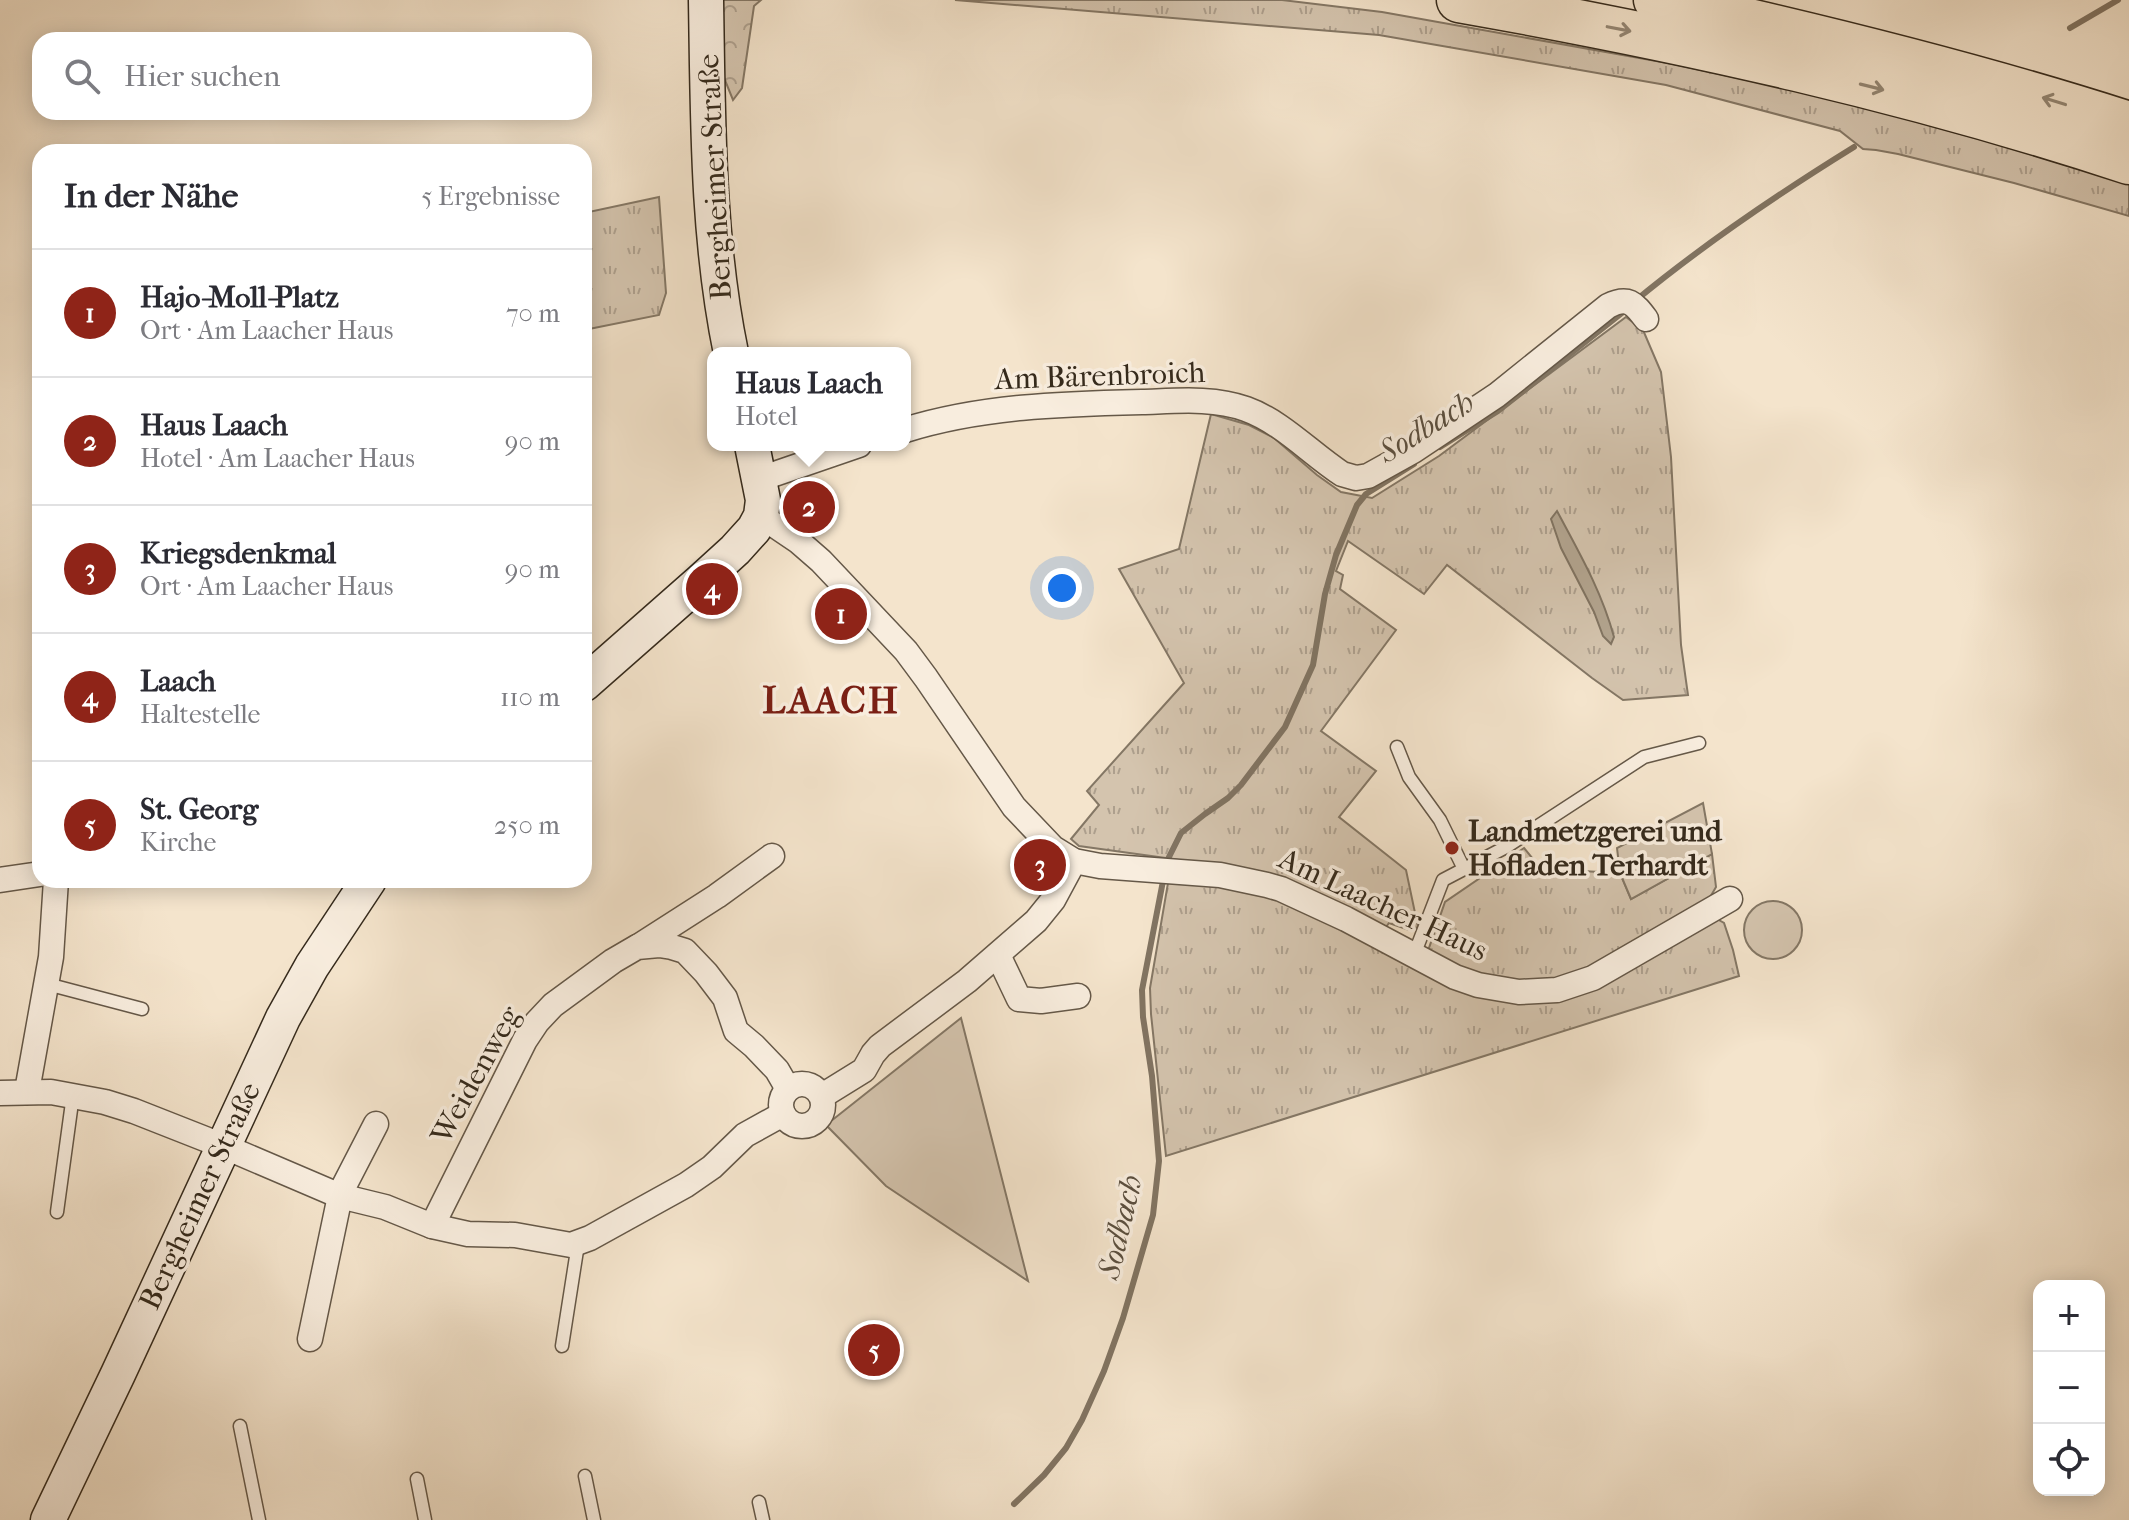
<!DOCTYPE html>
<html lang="de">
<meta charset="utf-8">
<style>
body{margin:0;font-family:"IM FELL French Canon",serif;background:#f2f2f3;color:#2b2b33}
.controls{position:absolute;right:24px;bottom:24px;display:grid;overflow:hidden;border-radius:16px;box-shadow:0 4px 20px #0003}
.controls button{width:72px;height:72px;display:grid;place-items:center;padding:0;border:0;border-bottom:2px solid #e1e1e2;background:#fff;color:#2b2b33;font:40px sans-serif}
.you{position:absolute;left:1062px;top:588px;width:28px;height:28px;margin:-20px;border:6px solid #fff;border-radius:50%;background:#1a73e8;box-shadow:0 0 0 12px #1a73e833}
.badge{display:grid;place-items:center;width:52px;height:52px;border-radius:50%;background:#8f2418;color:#fff;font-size:26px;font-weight:700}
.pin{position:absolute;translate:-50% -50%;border:4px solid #fff;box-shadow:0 2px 8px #0006}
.popup{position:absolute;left:707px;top:347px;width:204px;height:104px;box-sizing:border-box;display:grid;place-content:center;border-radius:16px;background:#fff;filter:drop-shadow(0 2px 6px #0005);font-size:26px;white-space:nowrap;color:#7c7c81}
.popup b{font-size:30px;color:#2b2b33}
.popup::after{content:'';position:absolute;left:50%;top:100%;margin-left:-16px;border:16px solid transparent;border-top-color:#fff}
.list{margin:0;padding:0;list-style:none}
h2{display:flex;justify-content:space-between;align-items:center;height:104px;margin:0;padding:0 32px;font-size:34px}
h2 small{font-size:26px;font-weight:400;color:#7c7c81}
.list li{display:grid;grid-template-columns:52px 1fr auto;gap:24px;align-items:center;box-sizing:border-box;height:128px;padding:0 32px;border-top:2px solid #e1e1e2}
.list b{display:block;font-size:30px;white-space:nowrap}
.list p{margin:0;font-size:26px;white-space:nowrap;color:#7c7c81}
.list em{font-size:26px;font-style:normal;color:#7c7c81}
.icon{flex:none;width:44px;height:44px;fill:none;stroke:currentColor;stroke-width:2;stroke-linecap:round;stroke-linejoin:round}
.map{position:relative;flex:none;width:2129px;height:1520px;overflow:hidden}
.search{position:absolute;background:#fff;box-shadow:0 4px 20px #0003;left:32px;top:32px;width:560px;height:88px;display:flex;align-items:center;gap:20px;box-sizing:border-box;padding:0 28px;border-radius:24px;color:#7c7c81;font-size:30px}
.panel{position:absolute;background:#fff;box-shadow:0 4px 20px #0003;left:32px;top:144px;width:560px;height:744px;border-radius:24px}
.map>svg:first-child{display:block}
</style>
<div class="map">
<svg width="2129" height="1520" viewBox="0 0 2129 1520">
<defs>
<pattern id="grass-tufts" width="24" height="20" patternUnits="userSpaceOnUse" patternTransform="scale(2)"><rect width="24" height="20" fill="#d4c4ae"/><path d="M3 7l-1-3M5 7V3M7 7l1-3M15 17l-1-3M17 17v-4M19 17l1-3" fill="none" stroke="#ad9f8d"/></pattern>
<pattern id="forest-crowns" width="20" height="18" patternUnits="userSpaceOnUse" patternTransform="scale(2)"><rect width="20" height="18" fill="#d4c4ae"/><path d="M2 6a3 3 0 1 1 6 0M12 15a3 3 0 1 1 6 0" fill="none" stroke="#ad9f8d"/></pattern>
</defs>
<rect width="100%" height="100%" fill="#f4e4cc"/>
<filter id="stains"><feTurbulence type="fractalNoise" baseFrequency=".0025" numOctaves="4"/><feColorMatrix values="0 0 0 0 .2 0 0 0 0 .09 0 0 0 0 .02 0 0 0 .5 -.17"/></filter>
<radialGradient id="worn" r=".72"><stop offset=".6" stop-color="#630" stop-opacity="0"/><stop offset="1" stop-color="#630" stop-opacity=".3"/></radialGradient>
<g fill="url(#grass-tufts)" stroke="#847765" stroke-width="2">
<path d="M955,0H1282L1382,12L1673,64L1838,100L1990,142L2129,184V216L2014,183L1898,154L1876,150L1863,149L1840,131L1666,85L1379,35Z"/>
<path d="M659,197L666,293L659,315L584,330V213Z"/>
<path d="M1626,317L1643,330L1661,372L1671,457L1681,645L1688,695L1623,700L1592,678L1447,565L1424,594L1348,541L1336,571L1343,575L1340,589L1396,630L1321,731L1376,771L1339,817L1406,870L1418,927L1409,930L1389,923L1386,927L1260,875L1173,859L1079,846L1071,839L1099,805L1087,791L1184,683L1119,569L1179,549L1211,414L1249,425L1274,438L1317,475L1341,492L1372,498L1439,456Z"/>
<path d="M1524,848L1541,869L1620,873L1631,899L1712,854L1716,887L1709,899L1573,979L1525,987L1437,962L1429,948L1445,902Z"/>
<path d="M1169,877L1248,886L1511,997L1717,919L1724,923L1733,950L1739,976L1166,1156L1151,1014L1150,988Z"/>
</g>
<path fill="url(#forest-crowns)" stroke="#847765" stroke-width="2" d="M720,0H761L754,6L742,88L733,100L720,68Z"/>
<g fill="#d4c4ae" stroke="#847765" stroke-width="2">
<path d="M1703,803L1712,854L1631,899L1620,873L1617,848Z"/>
<circle cx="1773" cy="930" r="29"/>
<path d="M961,1018L1028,1281L886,1186L826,1125Z"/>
</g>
<path fill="#b3a590" stroke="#817462" stroke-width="2" d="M1557,511C1579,552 1602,592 1614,637L1611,644L1603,636L1594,612L1561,548L1551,519Z"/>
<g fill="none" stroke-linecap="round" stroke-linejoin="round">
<g stroke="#817462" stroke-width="6">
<path d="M2070,28L2118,0"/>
<path d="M1635,301C1704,244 1778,194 1854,147"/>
<path d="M1440,447L1498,411L1627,309"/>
<path d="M1168,859L1181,833L1205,814L1228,798L1241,785L1285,727L1313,665L1325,594L1336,555L1357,505L1366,494L1414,464"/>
<path d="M1014,1504L1044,1475L1066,1448L1082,1420L1104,1371L1123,1318L1153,1215L1159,1161L1152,1076L1143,1017L1142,990L1163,881"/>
</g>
<defs>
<g id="lane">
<path d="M1397,747L1409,777L1440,820L1464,869"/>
<path d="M1414,955L1443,880L1506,847L1644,757L1699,743"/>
<path d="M47,984L142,1009"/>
<path d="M57,1212L73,1095"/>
<path d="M562,1346L578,1244"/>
<path d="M240,1426L259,1520"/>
<path d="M585,1476L594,1520"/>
<path d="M417,1479L425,1520"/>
<path d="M759,1502L763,1520"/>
</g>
<g id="street">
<path d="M905,430C982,406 1062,404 1142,402C1175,401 1214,397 1246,409C1282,422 1310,453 1342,474L1356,478L1368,476L1413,451L1497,395L1608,306C1628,296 1634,303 1646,319"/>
<path d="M760,479L859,445"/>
<path d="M761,516L798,541L821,561L906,651L926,678L1014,807L1053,848L1074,861L1100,866L1220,875L1267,885L1281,889L1346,919L1455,977L1478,985L1519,992L1557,990L1593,978L1730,899"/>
<path d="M0,880L40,874"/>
<path d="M639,946L717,896L772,856"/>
<path d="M998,955L1019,999L1041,1001L1078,996"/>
<circle cx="802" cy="1105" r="21"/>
<path d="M27,1091L51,957L56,880"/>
<path d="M0,1093L51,1092L105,1102L134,1111L223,1146L340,1196L385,1207L432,1226L468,1234L515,1235L571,1245L590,1238L686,1185L712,1167L745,1135L783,1114"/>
<path d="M822,1096L864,1070L873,1054L880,1046L967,981L1036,921L1053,900L1074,861"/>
<path d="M432,1226L525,1040L537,1022L553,1005L613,961L637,947L659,945L672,947L685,951L706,973L725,998L736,1031L754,1046L777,1070L788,1089"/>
<path d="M310,1339L340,1196L344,1186L376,1124"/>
</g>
<g id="secondary">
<path d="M706,0C708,118 707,237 731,353"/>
<path d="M584,684L701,581L735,550L754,529L761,516L763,500L752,445"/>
<path d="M48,1520L118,1374L283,1018L312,966L369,880"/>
</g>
<g id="highway">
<path d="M1459,0C1686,40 1910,90 2129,162"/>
<path d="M1656,0C1815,35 1974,74 2129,124"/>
</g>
</defs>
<use href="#lane" stroke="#655848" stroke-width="15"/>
<use href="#street" stroke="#655848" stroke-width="27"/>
<use href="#secondary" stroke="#352a1c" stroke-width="37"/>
<use href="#highway" stroke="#352a1c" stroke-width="47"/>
<use href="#lane" stroke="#f8edde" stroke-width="12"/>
<use href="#street" stroke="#f8edde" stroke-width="24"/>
<use href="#secondary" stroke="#f8edde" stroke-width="34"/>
<use href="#highway" stroke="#f4e4cc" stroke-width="44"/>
</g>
<defs><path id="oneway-shaft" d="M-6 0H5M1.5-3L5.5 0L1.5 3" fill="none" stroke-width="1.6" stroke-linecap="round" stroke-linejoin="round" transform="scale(2)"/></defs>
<g stroke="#948774">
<use href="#oneway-shaft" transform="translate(1619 29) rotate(11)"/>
<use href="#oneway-shaft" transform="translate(1872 87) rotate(14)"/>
<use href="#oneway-shaft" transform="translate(2054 101) rotate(-163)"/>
</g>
<circle fill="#8f2418" stroke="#f8edde" stroke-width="3" cx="1452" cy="848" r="8"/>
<g text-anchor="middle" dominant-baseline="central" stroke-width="7" stroke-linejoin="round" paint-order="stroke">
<g font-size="30" fill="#352a1c" stroke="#f8edde">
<text transform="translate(715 177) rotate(-93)">Bergheimer Straße</text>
<text transform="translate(1100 376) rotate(-2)">Am Bärenbroich</text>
<text transform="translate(1383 905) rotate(25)">Am Laacher Haus</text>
<text transform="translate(476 1075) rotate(-61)">Weidenweg</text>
<text transform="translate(200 1196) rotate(-65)">Bergheimer Straße</text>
</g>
<g font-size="30" font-weight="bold" fill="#352a1c" stroke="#f8edde" text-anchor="start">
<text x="1468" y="831">Landmetzgerei und<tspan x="1468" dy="34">Hofladen Terhardt</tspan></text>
</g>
<g font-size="32" font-style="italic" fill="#5b4f3f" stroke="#f8edde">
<text transform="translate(1426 427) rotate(-32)">Sodbach</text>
<text transform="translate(1120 1227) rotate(-77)">Sodbach</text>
</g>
<g font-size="38" font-weight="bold" letter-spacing="2" fill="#7a1f14" stroke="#f8edde">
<text x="831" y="700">LAACH</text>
</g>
</g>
<rect width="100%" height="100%" filter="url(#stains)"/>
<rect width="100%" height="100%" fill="url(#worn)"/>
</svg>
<div class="controls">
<button>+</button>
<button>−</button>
<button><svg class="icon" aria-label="locate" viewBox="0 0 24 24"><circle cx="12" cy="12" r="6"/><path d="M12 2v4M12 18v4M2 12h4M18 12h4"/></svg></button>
</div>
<div class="you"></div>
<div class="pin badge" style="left:841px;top:614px">1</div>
<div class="pin badge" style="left:809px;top:507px">2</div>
<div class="popup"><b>Haus Laach</b>Hotel</div>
<div class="pin badge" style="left:1040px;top:865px">3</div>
<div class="pin badge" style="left:712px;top:589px">4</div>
<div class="pin badge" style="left:874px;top:1350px">5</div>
<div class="search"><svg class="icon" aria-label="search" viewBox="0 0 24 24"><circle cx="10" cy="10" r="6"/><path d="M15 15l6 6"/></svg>Hier suchen</div>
<section class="panel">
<h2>In der Nähe<small>5 Ergebnisse</small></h2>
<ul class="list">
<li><span class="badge">1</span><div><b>Hajo-Moll-Platz</b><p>Ort · Am Laacher Haus</p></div><em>70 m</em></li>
<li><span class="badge">2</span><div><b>Haus Laach</b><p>Hotel · Am Laacher Haus</p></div><em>90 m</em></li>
<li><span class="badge">3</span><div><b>Kriegsdenkmal</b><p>Ort · Am Laacher Haus</p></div><em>90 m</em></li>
<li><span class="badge">4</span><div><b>Laach</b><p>Haltestelle</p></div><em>110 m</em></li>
<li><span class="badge">5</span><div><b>St. Georg</b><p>Kirche</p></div><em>250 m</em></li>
</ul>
</section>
</div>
